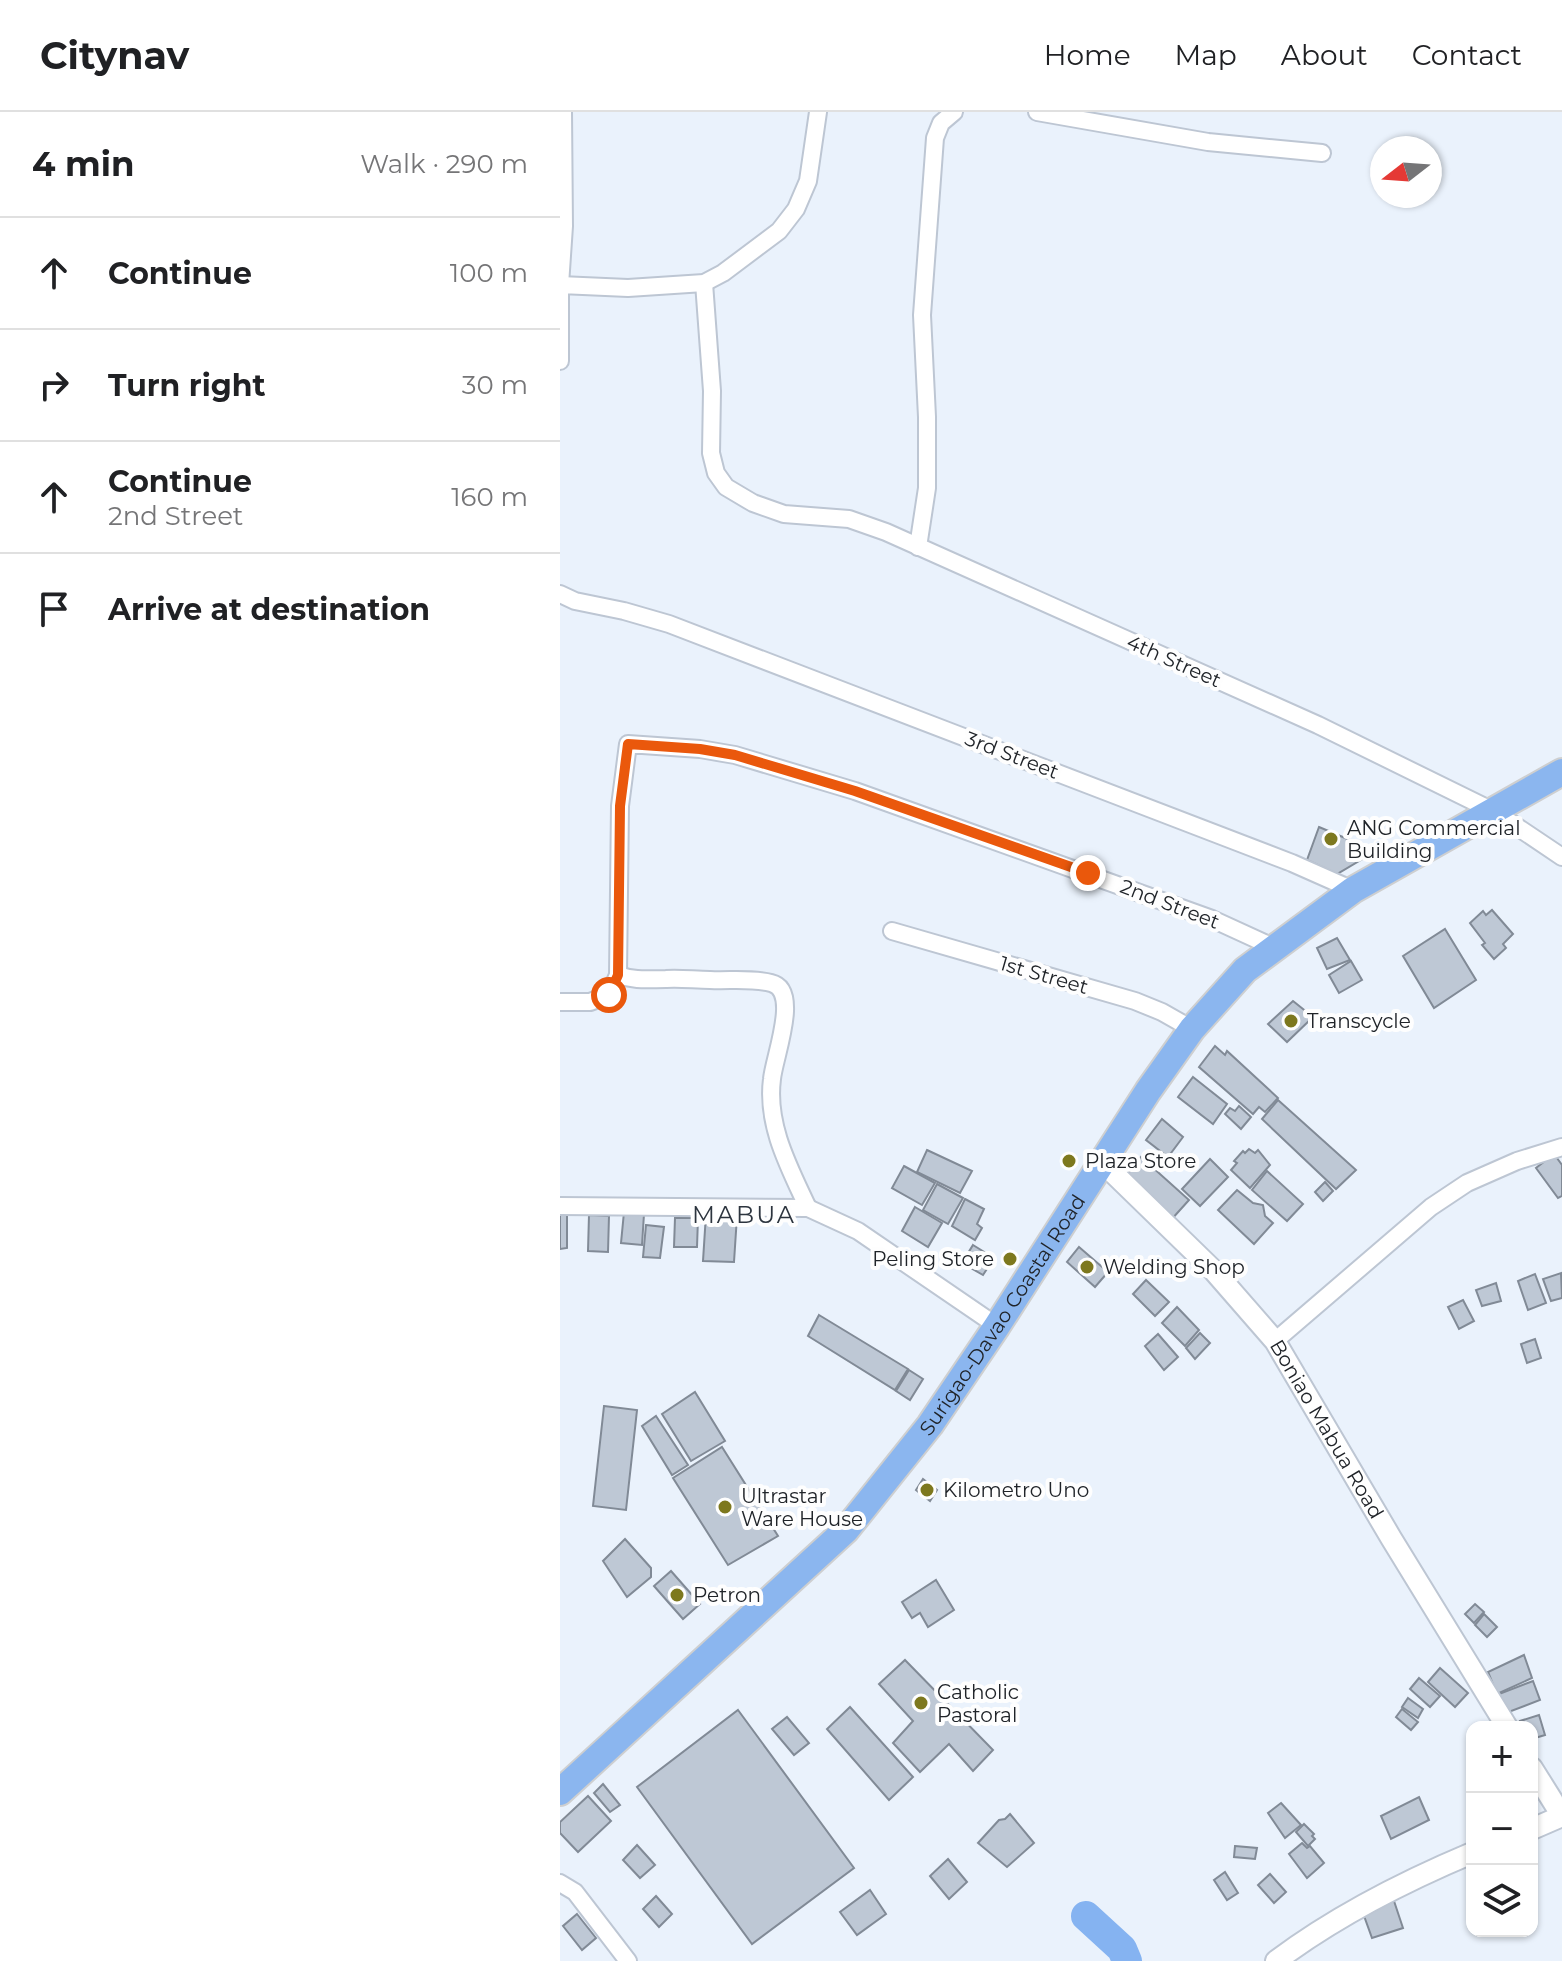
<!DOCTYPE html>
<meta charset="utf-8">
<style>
body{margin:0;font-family:Montserrat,sans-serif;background:#f6f6f6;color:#202124}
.controls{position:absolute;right:24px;bottom:24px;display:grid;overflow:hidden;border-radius:16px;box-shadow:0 2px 6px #0004}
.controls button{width:72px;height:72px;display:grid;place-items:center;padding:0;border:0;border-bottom:2px solid #e0e0e0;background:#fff;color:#202124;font:40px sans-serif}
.compass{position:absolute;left:810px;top:24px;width:72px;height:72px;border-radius:50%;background:#fff;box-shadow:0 2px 6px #0004;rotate:253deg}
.stop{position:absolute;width:24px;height:24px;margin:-18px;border:6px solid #ea580c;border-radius:50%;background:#fff}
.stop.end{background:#ea580c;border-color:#fff;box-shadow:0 2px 8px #0008}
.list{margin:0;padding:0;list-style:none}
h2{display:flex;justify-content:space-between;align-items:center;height:104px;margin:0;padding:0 32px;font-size:34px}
h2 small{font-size:26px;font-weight:400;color:#757577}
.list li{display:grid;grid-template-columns:52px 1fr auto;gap:24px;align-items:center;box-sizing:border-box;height:112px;padding:0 32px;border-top:2px solid #e0e0e0}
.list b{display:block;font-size:30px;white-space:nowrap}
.list p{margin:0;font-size:26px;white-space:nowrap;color:#757577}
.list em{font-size:26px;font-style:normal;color:#757577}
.icon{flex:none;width:44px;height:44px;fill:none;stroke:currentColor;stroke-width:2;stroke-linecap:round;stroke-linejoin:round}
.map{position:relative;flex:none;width:1002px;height:1849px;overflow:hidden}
header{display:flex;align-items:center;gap:48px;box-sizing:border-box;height:112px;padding:0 40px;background:#fff;border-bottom:2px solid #e0e0e0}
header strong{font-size:38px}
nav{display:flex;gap:44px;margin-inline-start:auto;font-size:28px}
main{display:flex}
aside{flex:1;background:#fff}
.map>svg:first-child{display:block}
</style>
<header>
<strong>Citynav</strong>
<nav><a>Home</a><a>Map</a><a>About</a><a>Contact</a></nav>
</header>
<main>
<aside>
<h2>4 min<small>Walk · 290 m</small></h2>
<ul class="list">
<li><svg class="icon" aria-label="ahead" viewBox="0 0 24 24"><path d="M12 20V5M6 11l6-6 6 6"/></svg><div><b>Continue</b></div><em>100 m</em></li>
<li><svg class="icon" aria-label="right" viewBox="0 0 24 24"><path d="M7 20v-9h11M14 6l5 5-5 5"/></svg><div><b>Turn right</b></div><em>30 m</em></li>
<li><svg class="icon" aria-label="ahead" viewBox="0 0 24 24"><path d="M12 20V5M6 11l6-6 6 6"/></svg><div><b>Continue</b><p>2nd Street</p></div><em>160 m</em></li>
<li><svg class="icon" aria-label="arrive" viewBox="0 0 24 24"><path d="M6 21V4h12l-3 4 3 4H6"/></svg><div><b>Arrive at destination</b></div></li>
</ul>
</aside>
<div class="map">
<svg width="1002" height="1849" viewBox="0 0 1002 1849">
<rect width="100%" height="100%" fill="#eaf2fc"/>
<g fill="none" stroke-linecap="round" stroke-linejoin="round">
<path stroke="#85b3f1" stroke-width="30" d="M526,1804L562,1837L567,1849"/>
</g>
<g fill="#bec8d5" stroke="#818a96" stroke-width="2">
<path d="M759,715L816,739L777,762L747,748Z"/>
<path d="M932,798L953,822L943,832L946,836L934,847L922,833L925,831L910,811L923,799L926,803Z"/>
<path d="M885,817L916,868L874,896L843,844Z"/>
<path d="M777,826L790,848L767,857L757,836Z"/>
<path d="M791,849L802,868L779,881L769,863Z"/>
<path d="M733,889L753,905L727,930L708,912Z"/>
<path d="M655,934L665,943L667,939L718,986L705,1000L699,995L693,1002L639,955Z"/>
<path d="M633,965L667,992L653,1012L618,985Z"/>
<path d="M718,988L796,1058L776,1077L702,1007Z"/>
<path d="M679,994L691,1005L681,1017L665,1002L670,996L675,999Z"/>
<path d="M602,1007L623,1025L608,1045L586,1028Z"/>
<path d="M689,1037L695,1041L698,1038L710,1053L690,1076L671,1058L677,1051L674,1049L683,1039L685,1041Z"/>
<path d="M367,1038L412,1059L400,1081L357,1060Z"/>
<path d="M994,1042L1002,1053V1084L998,1086L976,1056Z"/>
<path d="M581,1045L629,1088L611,1108L566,1064Z"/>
<path d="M650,1047L668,1065L640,1094L622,1077Z"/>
<path d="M344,1054L375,1071L362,1093L332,1076Z"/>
<path d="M707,1059L743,1092L727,1109L692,1078Z"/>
<path d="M765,1070L773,1079L763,1089L755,1080Z"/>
<path d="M377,1072L403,1086L388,1112L363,1098Z"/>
<path d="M677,1078L693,1091L703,1093L705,1104L713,1111L694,1132L658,1098Z"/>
<path d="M405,1087L424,1097L417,1112L422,1116L415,1128L392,1114Z"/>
<path d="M355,1095L382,1111L368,1135L342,1119Z"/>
<path d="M64,1100L84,1102L82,1133L61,1131Z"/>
<path d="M0,1101H7V1136L0,1137Z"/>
<path d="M146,1102L177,1104L174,1150L143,1149Z"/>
<path d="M29,1103L49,1104L48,1140L28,1139Z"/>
<path d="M115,1106H138L137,1135H114Z"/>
<path d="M86,1113L104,1115L100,1146L83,1145Z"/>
<path d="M413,1133L434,1146L423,1163L402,1151Z"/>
<path d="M519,1135L548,1160L535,1175L507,1150Z"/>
<path d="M1001,1161L1002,1186L991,1189L983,1167Z"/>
<path d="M975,1162L986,1191L968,1198L958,1169Z"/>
<path d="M586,1168L609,1190L595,1204L573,1182Z"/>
<path d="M936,1171L941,1189L922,1194L916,1178Z"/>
<path d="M903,1188L914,1209L899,1217L888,1195Z"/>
<path d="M617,1195L639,1218L625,1234L602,1211Z"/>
<path d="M259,1203L348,1257L335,1278L248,1224Z"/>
<path d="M640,1221L650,1231L635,1247L626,1236Z"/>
<path d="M598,1222L618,1245L604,1258L585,1234Z"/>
<path d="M975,1227L981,1246L967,1251L961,1232Z"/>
<path d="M349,1258L363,1267L350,1288L336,1279Z"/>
<path d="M135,1280L165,1329L131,1349L102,1302Z"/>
<path d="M44,1294L77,1298L66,1398L33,1394Z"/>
<path d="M96,1304L128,1353L112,1363L82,1314Z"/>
<path d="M162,1335L218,1424L168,1453L113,1366Z"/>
<path d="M363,1367L377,1378L370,1389L356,1378Z"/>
<path d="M65,1427L91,1456V1465L67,1485L43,1449Z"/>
<path d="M111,1459L140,1492L123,1507L94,1474Z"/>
<path d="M376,1468L394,1498L368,1515L360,1501L352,1506L342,1490Z"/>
<path d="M915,1492L924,1500L914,1511L905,1502Z"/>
<path d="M924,1502L937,1515L927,1525L915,1513Z"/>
<path d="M964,1543L972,1566L937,1582L928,1560Z"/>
<path d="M345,1548L433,1638L413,1659L389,1632L360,1660L333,1631L353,1609L319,1572Z"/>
<path d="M880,1556L908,1581L895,1595L868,1570Z"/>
<path d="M859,1566L880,1584L870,1595L850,1577Z"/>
<path d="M973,1569L980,1588L946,1601L939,1582Z"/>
<path d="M848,1586L863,1597L858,1606L842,1595Z"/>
<path d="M290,1595L353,1665L329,1688L267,1617Z"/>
<path d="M842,1597L858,1610L851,1618L836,1605Z"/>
<path d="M178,1598L294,1756L192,1832L77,1675Z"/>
<path d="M979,1603L985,1623L972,1627V1615H962L960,1609Z"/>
<path d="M227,1605L249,1631L234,1643L212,1617Z"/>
<path d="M43,1672L60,1693L50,1700L34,1681Z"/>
<path d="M28,1684L51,1709L18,1740L0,1721V1710Z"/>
<path d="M859,1685L869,1708L831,1727L821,1704Z"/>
<path d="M721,1691L741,1713L725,1726L708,1701Z"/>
<path d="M450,1702L474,1731L447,1755L418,1731L439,1708L445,1707Z"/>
<path d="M744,1712L754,1722L752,1724L755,1727L748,1734L736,1720Z"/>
<path d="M742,1731L747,1736L750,1734L764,1751L747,1766L729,1742Z"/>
<path d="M77,1733L95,1753L80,1766L63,1748Z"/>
<path d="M675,1734L697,1736L695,1747L674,1745Z"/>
<path d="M388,1747L407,1770L389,1787L370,1764Z"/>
<path d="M665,1760L678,1781L667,1788L654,1768Z"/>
<path d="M710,1762L726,1780L714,1791L698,1773Z"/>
<path d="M310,1778L326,1802L297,1823L280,1800Z"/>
<path d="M96,1784L112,1802L99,1815L83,1797Z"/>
<path d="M834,1789L843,1816L812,1826L803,1801Z"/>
<path d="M17,1802L36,1826L22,1838L3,1814Z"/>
</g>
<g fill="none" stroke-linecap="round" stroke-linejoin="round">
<defs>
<g id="minor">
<path d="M477,0L648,30L762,41"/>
<path d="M144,171L152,279L151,341L156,361L166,375L193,391L224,402L289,407L326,420L758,613L935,700L1002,745"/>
<path d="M0,173L4,114L3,0"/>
<path d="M0,249V173L68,176L144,171L163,161L219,119L236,97L248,69L258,0"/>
<path d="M358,435L367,376V305L362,203L375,26L381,11L394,0"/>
<path d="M0,482L15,489L64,499L109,512L732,751L793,778"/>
<path d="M332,819L575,889L602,900L632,917"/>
<path d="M58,863C75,869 89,867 106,867C121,866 135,868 150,868C170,869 191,866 211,871C241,878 214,945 212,967C206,1013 229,1055 248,1096"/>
<path d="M0,890H30L49,883L58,863L60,694L68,632L140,637L175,643L295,679L652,807L713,835"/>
<path d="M0,1094L248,1096L298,1119L437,1214"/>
<path d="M715,1229L871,1095L907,1071L957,1049L1002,1035"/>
<path d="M0,1771L15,1780L68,1849"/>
</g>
<g id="tertiary">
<path id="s1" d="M543,1051L654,1159L715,1229L831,1426L947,1615"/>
<path d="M972,1656L1002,1704"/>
<path d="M972,1717L1002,1704"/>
<path d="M716,1849C776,1804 843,1770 912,1741"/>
</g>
<g id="trunk">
<path id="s2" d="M0,1680L286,1418L370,1313L437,1214L588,979L632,917L685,858L793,778L1002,660"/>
</g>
</defs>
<use href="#minor" stroke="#bdc6d3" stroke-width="20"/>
<use href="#tertiary" stroke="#bdc6d3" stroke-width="24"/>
<use href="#trunk" stroke="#cecfd0" stroke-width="30"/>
<use href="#minor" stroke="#fff" stroke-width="16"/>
<use href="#tertiary" stroke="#fff" stroke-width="20"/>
<use href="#trunk" stroke="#8bb6ef" stroke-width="26"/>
</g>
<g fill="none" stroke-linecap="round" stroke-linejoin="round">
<path stroke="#ea580c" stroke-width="10" d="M49,883L58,863L60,694L68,632L140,637L175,643L295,679L528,761"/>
</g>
<g fill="#7d781e" stroke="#fefefe" stroke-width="3">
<circle cx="771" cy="727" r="8"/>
<circle cx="731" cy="909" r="8"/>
<circle cx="509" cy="1049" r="8"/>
<circle cx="450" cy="1147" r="8"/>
<circle cx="527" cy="1155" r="8"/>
<circle cx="367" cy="1378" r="8"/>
<circle cx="165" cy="1395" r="8"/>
<circle cx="117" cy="1483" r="8"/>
<circle cx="361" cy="1591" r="8"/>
</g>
<g text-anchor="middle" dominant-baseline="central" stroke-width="8" stroke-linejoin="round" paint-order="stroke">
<g font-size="20" fill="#202429" stroke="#fefefe">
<text transform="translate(614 549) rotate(24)">4th Street</text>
<text transform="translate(452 643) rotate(21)">3rd Street</text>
<text transform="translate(610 792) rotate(21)">2nd Street</text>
<text transform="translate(484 863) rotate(16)">1st Street</text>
<text stroke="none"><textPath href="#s2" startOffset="654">Surigao-Davao Coastal Road</textPath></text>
<text stroke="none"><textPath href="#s1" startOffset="350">Boniao Mabua Road</textPath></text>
</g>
<g font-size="20" fill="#202429" stroke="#fefefe" text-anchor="start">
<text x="787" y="716">ANG Commercial<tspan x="787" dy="23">Building</tspan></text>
<text x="747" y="909">Transcycle</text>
<text x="525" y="1049">Plaza Store</text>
<text x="434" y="1147" text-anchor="end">Peling Store</text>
<text x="543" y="1155">Welding Shop</text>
<text x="383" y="1378">Kilometro Uno</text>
<text x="181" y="1384">Ultrastar<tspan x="181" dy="23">Ware House</tspan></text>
<text x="133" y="1483">Petron</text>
<text x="377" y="1580">Catholic<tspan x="377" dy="23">Pastoral</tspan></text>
</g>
<g font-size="24" letter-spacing="2" fill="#2c343e" stroke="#fefefe">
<text x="184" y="1102">MABUA</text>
</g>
</g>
</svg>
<div class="controls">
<button>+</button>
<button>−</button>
<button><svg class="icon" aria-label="layers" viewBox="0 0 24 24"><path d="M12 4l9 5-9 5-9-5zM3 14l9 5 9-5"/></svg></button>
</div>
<svg class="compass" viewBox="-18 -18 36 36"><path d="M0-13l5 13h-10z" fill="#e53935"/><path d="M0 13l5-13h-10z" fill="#757577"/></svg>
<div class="stop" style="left:49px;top:883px"></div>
<div class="stop end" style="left:528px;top:761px"></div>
</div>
</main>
